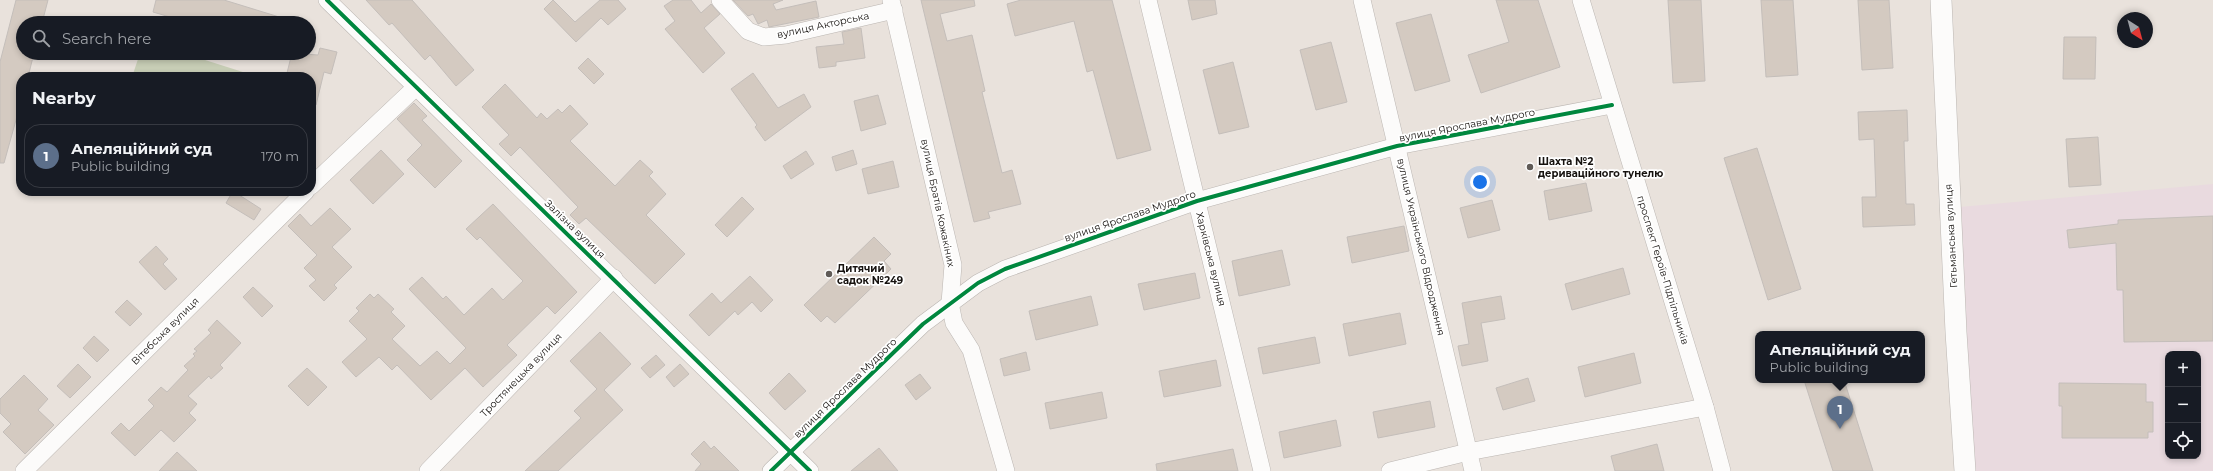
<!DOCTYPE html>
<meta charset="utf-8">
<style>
body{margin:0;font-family:Montserrat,sans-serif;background:#20242c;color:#f1f3f6}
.controls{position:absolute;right:12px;bottom:12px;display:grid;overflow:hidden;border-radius:8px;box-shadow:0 2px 6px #0003}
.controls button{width:36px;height:36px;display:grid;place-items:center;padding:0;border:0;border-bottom:1px solid #363941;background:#171b24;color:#f1f3f6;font:20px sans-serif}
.compass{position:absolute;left:2117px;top:12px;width:36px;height:36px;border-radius:50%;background:#171b24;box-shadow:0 2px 6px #0003;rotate:144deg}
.you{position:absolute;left:1480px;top:182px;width:14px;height:14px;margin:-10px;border:3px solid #fff;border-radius:50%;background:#1a73e8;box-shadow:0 0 0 6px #1a73e833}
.badge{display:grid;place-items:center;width:26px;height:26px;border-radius:50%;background:#b45309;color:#fff;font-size:13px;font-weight:700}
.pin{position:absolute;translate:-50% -33px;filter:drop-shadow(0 1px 2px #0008)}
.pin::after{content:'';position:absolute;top:21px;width:14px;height:12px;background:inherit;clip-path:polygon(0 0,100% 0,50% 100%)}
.popup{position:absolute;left:1755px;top:331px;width:170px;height:52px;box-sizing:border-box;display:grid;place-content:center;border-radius:8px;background:#171b24;filter:drop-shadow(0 1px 3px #0005);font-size:13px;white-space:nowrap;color:#9ea1a6}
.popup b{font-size:15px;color:#f1f3f6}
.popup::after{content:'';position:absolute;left:50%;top:100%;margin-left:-8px;border:8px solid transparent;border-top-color:#171b24}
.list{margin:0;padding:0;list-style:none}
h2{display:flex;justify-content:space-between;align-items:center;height:52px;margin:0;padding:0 16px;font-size:17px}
h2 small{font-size:13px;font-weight:400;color:#9ea1a6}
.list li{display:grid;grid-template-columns:26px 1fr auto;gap:12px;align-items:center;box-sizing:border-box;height:64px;margin:0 8px 8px;padding:0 8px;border:1px solid #363941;border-radius:16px}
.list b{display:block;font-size:15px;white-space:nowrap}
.list p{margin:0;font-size:13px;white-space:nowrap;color:#9ea1a6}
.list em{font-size:13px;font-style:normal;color:#9ea1a6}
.icon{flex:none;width:22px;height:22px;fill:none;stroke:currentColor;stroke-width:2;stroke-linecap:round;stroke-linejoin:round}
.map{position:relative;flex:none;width:2213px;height:471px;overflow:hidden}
.search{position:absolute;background:#171b24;box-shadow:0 2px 6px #0003;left:16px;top:16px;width:300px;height:44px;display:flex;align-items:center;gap:10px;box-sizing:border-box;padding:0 14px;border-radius:22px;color:#9ea1a6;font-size:15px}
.panel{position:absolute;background:#171b24;box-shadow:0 2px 6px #0003;left:16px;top:72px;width:300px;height:124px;border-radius:16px}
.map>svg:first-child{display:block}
</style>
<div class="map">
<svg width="2213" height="471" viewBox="0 0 2213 471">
<rect width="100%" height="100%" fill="#e9e2dc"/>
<path fill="#e9dadf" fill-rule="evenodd" d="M2213,184V471H1965L1949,208ZM2168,354H2198V456H2168Z"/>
<path fill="#c9cfb7" d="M140,53H183L246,73L245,77H132Z"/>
<g fill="#d4cac1" stroke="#c4beba">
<path d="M16,0H48L42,23H23V53H34L28,77H21V102L4,163H0V62Z"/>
<path d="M156,0H224L289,20L288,23H190L153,12Z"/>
<path d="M366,0H412L474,70L456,86L430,55L425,60L392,23L389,25Z"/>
<path d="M553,0L575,22L600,0H618L626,9L608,25L601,18L576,42L544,9Z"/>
<path d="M673,0H691L701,13L711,4L720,14L704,28L725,53L703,73L665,29L675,21L664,6Z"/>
<path d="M733,0H783L773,4L776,10L816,1L819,17L769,27L767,20L758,24L753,14L748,16Z"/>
<path d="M921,0H974L975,6L940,14L947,41L972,35L985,91L982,92L1002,173L1012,170L1021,204L988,212L990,218L974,222Z"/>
<path d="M1021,0H1112L1151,150L1117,159L1093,70L1087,72L1074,21L1015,36L1007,4Z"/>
<path d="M1188,0H1215L1217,14L1192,20Z"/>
<path d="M1496,0H1538L1560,67L1481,93L1468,55L1509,42Z"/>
<path d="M1668,0H1701L1705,81L1673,83Z"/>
<path d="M1761,0H1793L1798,75L1766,77Z"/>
<path d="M1858,0H1889L1893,68L1862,70Z"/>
<path d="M1431,14L1450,81L1415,91L1396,23Z"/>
<path d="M861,28L865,58L836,62V66L819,68L816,47L844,44L842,32Z"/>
<path d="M2064,37H2096L2095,79H2063Z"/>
<path d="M1331,42L1347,102L1316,110L1300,50Z"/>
<path d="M320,48L337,52L331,74L324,72L316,105L311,104V77H286L292,53L318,55Z"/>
<path d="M588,58L604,74L594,84L578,68Z"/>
<path d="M1233,62L1249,127L1219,134L1203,70Z"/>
<path d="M753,73L778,108L804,94L811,107L765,141L755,127L757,125L731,89Z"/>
<path d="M505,84L537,118L541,113L547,119L558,109L562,113L570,105L588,124L570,141L615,186L640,160L653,172L649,176L666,194L646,215L685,254L655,284L586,218L579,224L570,215L578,207L520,147L511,156L499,144L509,135L482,107Z"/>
<path d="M878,95L886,124L861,131L854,101Z"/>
<path d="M414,103L427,116L422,120L462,161L435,188L407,160L422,145L397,119Z"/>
<path d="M1907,110L1908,141H1904L1906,204H1914L1915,225L1863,227L1862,197H1876L1874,139L1859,140L1858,112Z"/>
<path d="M2098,137L2101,185L2069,187L2066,139Z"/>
<path d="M1757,148L1801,289L1768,300L1724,158Z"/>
<path d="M381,150L404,174L373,204L350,180Z"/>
<path d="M853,150L857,164L836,171L832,157Z"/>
<path d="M806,151L814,164L791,179L783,166Z"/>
<path d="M893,161L899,187L868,194L862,169Z"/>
<path d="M1586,183L1592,211L1549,220L1544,191Z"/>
<path d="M233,191L261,209L254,220L226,203Z"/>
<path d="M742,197L754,209L727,237L715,225Z"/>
<path d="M1492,200L1500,230L1468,238L1460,208Z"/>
<path d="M493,204L577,292L555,314L547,306L507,345L517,355L483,387L465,368L431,400L397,365L392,370L379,357L356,377L342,362L367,339L349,321L359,311L356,308L370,294L374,298L378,294L394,309L391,312L405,326L392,339L420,366L437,351L450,364L466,348L409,289L422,277L443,299L446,296L464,315L492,288L503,300L523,281L480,237L477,240L466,229Z"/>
<path d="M330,208L351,229L332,247L352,267L334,285L337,288L324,301L309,286L316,280L304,268L317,255L288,226L300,214L311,226Z"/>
<path d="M2213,216V341L2124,342L2123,290H2117L2116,243L2069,248L2067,230L2118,224V220Z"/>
<path d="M1404,226L1409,251L1352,263L1347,237Z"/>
<path d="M874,237L891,254L884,261L891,269L835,323L827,316L821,322L804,305Z"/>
<path d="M156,246L168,259L163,264L177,279L165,290L139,262Z"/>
<path d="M1282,250L1290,285L1239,296L1232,261Z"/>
<path d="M1623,268L1630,294L1572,310L1565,284Z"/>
<path d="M1195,273L1200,298L1144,310L1138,284Z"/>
<path d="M750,276L773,300L761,312L752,302L738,315L735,311L709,336L689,315L712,293L721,303Z"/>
<path d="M253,287L273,306L262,317L243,297Z"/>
<path d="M1091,296L1098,325L1036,340L1029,311Z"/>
<path d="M1501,296L1505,319L1481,323L1488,361L1462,366L1458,346L1469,344L1462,303Z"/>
<path d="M127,300L142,314L130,326L115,312Z"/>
<path d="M1400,313L1406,344L1349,356L1343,324Z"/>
<path d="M217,320L241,343L222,363L220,365L223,368L211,379L209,376L188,396L197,404L189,413L196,420L174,442L161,430L135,456L111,433L121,423L129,431L154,406L148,400L161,387L167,392L188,370L184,366L195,356L193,354L197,351L194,349L211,333L208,330Z"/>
<path d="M600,332L631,364L604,390L623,410L558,471H525L581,418L574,411L597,389L570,361Z"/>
<path d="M94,336L109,350L97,362L83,348Z"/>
<path d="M1315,337L1320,363L1263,374L1258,348Z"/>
<path d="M1026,352L1030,370L1004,376L1000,359Z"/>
<path d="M1634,353L1641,383L1585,397L1578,367Z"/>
<path d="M656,355L665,365L650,378L641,368Z"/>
<path d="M1216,360L1221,386L1164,397L1159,371Z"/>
<path d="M78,364L91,377L70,398L57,386Z"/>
<path d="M680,364L689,374L674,387L666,377Z"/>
<path d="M307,368L327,387L308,406L288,386Z"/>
<path d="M789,373L806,391L785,410L769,393Z"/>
<path d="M920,374L931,388L916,400L905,385Z"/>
<path d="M24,375L48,399L38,410L54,425L25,454L3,432L11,424L0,413V399Z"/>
<path d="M1528,378L1535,401L1503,410L1496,388Z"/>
<path d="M1804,380H1844L1873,471H1833Z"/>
<path d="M2059,383L2146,384V402H2153V432H2148V438H2062V406H2059Z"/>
<path d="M1102,392L1107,418L1050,429L1045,403Z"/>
<path d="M1430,401L1435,427L1378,438L1373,412Z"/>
<path d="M1336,420L1341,446L1284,458L1279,432Z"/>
<path d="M704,441L711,449L714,446L739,471H695L701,464L691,454Z"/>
<path d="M1657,444L1664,471H1615L1611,456Z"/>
<path d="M879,448L898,471H851Z"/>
<path d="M1233,449L1238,471H1157L1156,464Z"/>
<path d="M177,452L197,471H159Z"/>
</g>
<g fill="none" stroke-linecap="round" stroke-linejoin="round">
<defs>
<g id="minor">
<path d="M327,0L810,471"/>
<path d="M720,0L748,31L764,37L786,35L894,10"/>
<path d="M891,0L953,265L950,303L954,323L971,350L1006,471"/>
<path d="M1148,0L1262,471"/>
<path d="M1362,0L1473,471"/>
<path d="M1581,0L1705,407L1722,471"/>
<path d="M311,186L416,87"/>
<path d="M24,471L306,191"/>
<path d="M428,471L614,278"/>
<path d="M771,471L923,324L978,283L1005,269L1197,201L1397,146L1612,105"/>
<path d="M1390,471L1468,452L1705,407"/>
</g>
<path id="tertiary" d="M1941,0L1956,332L1965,471"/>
</defs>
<use href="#minor" stroke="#bbb6b2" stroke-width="18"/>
<use href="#tertiary" stroke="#bbb6b2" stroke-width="22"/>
<use href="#minor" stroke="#fcfbfa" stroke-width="17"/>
<use href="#tertiary" stroke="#fcfbfa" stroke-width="21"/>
<defs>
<g id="cycleway">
<path d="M327,0L810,471"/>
<path d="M771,471L923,324L978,283L1005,269L1197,201L1397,146L1612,105"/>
</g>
</defs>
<use href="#cycleway" stroke="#fff" stroke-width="6"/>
<use href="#cycleway" stroke="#00873e" stroke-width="4"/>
</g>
<g fill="#605b57" stroke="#fff" stroke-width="1.5">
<circle cx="1530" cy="167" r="4"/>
<circle cx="829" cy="274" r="4"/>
</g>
<g text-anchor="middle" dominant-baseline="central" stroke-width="3.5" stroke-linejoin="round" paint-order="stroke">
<g font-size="10" fill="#16120f" stroke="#fff">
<text transform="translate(823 25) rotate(-12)">вулиця Акторська</text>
<text transform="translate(1467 125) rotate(-11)">вулиця Ярослава Мудрого</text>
<text transform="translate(938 203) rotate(78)">вулиця Братів Кожакіних</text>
<text transform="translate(1130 216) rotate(-19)">вулиця Ярослава Мудрого</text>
<text transform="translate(575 229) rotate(44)">Залізна вулиця</text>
<text transform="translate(1951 236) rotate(-93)">Гетьманська вулиця</text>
<text transform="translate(1421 247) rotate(77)">вулиця Українського Відродження</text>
<text transform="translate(1211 259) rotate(76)">Харківська вулиця</text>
<text transform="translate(1663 270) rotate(73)">проспект Героїв-Підпільників</text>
<text transform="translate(165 331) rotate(-45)">Вітебська вулиця</text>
<text transform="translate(521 375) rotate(-46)">Тростянецька вулиця</text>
<text transform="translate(845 388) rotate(-44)">вулиця Ярослава Мудрого</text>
</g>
<g font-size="10" font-weight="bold" fill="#16120f" stroke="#fff" text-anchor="start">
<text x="1538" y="161">Шахта №2<tspan x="1538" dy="12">дериваційного тунелю</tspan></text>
<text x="837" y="268">Дитячий<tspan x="837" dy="12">садок №249</tspan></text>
</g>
</g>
</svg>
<div class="controls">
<button>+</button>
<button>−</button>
<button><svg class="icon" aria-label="locate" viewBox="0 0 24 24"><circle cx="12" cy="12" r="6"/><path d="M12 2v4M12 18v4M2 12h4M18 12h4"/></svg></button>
</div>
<svg class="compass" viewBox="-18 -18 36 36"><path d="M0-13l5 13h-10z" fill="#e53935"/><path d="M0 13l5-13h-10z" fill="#9ea1a6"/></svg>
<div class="you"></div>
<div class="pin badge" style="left:1840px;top:429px;background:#5c6f8a">1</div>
<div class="popup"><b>Апеляційний суд</b>Public building</div>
<div class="search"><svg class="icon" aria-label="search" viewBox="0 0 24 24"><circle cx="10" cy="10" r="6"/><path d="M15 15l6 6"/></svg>Search here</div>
<section class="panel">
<h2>Nearby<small></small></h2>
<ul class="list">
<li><span class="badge" style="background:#5c6f8a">1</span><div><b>Апеляційний суд</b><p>Public building</p></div><em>170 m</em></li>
</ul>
</section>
</div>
